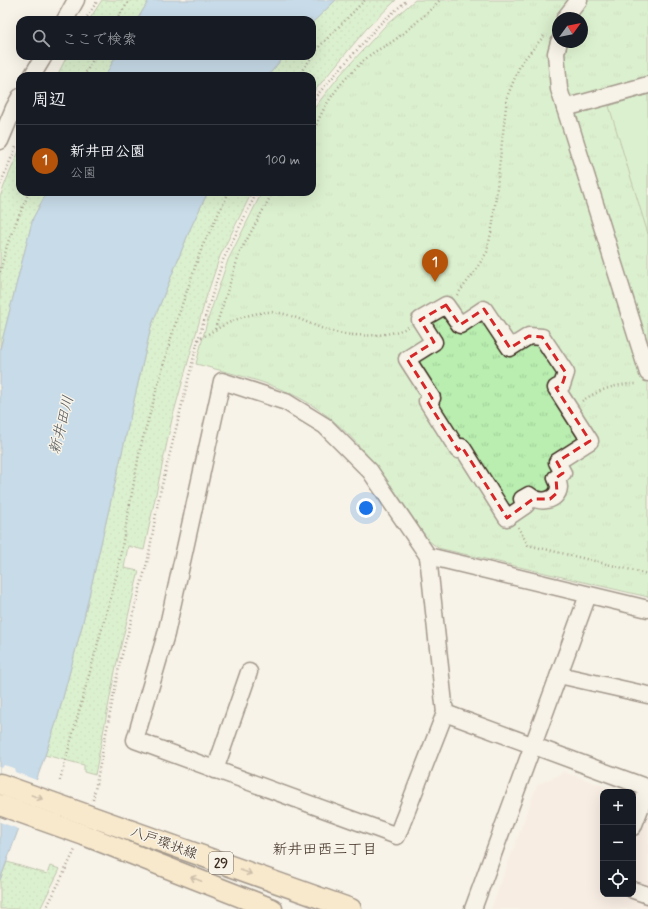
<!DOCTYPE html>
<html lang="ja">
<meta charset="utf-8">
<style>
body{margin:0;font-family:Mynerve,"Klee One",sans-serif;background:#20242c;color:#f1f3f6}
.controls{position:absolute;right:12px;bottom:12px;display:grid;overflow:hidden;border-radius:8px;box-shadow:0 4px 16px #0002}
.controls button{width:36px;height:36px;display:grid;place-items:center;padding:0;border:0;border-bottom:1px solid #363941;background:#171b24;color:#f1f3f6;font:20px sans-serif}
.compass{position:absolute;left:552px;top:12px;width:36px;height:36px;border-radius:50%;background:#171b24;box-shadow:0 4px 16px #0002;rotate:57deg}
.you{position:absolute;left:366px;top:508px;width:14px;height:14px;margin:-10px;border:3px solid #fff;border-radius:50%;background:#1a73e8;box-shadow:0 0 0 6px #1a73e833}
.badge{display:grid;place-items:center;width:26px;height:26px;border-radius:50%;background:#b45309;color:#fff;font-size:13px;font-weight:700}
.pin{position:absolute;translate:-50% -33px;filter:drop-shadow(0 1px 2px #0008)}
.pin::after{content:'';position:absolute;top:21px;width:14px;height:12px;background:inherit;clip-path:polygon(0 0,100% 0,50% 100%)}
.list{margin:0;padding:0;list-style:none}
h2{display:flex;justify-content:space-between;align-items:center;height:52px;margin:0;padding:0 16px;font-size:17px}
h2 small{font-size:13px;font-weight:400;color:#9ea1a6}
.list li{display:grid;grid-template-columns:26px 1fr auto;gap:12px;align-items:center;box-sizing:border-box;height:72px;padding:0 16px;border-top:1px solid #363941}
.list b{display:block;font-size:15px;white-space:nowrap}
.list p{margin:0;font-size:13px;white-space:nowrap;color:#9ea1a6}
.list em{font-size:13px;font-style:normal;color:#9ea1a6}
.icon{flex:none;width:22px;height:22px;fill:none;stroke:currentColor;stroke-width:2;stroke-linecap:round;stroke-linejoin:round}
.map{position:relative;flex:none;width:648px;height:909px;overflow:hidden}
.search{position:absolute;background:#171b24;box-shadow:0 4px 16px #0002;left:16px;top:16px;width:300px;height:44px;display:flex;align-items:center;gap:10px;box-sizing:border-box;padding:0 14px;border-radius:12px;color:#9ea1a6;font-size:15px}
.panel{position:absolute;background:#171b24;box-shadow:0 4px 16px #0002;left:16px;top:72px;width:300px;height:124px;border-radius:12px}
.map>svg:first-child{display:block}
</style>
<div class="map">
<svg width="648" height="909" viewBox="0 0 648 909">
<defs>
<pattern id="grass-dots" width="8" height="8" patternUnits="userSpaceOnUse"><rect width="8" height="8" fill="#b9eeb0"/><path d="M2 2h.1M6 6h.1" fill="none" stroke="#a0cc97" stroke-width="1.8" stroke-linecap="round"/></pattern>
<pattern id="park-tufts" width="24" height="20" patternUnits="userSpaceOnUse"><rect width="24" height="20" fill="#b9eeb0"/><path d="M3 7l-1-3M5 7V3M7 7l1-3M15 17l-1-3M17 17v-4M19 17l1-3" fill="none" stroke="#a0cc97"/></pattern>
</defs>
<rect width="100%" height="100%" fill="#f7f3e8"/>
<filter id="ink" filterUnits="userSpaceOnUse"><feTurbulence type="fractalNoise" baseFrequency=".025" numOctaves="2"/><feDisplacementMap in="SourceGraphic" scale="8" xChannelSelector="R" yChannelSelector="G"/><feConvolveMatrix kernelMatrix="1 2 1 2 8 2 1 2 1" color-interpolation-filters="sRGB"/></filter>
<g filter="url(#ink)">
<path fill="#f8e7dd" d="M564,772L621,792H603V894H633V796L648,802V909H491L537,785Z"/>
<g fill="url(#grass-dots)" stroke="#7a8c67">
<path d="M102,0H149L137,20H89Z"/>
<path d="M336,0H396L367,28L312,94V76H268L284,56H312V23Z"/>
<path d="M67,56H116L105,76H57Z"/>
<path d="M20,149V192H47L33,218L0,349V197L6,181Z"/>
<path d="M208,192H252L220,256L205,301L172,419L144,550L128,546L124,568L139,571L116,666L95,775L84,772V765L45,755L57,720L82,626L151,327L191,227Z"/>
<path d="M7,862L47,874L50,866L60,869L40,909H0V880Z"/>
</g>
<path fill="url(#park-tufts)" stroke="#7a8c67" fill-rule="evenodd" d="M415,0H648V597L438,548L428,540C392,487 356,427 298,397C267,381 230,373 196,364L207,322L228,260L262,192H312V111L340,75L385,26ZM558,18H582V42H558Z"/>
<path fill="#b9eeb0" stroke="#7a8c67" d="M648,94V234L609,106Z"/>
<g fill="#8cbee8" stroke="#6c8397">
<path d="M149,0H336L312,23V20H137Z"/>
<path d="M116,56H284L268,76H105Z"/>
<path d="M47,192H208L191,227L151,327L82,626L57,720L40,770L0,880V349L33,218Z"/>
</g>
<path fill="#f7f3e8" d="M4,765L14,768L15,772L39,781L21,830L0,822V767L2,768Z"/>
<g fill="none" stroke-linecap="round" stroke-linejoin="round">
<defs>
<g id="minor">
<path d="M565,18L579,0"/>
<path d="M65,20L76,0"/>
<path d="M559,42L556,53L559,89L648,373"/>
<path d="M32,76L44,56"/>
<path d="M565,108L648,85"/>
<path d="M0,141L14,108L20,97"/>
<path d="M446,305L460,325L484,309L510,348L529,336L542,337L566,373L562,385L556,388L590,441L557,462L563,473L556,478C557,481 559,484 559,487C558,502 538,504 529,495L522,499L526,505L507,518L462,447L458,450L427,401L432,398L407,359L434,342L420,320Z"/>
<path d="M428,556L445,713"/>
<path d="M648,609L428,556L370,471L325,426L286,402L222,381L166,634L135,740L397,836L445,713L648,788"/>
<path d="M559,675L648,695"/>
<path d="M215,770L249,672"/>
<path d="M633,827L648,788"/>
<path d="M633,890L648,895"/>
<path d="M473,909L588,595"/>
</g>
<g id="major">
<path d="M0,784L351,909"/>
<path d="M0,805L84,835L272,909"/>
</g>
</defs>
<use href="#minor" stroke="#3b2a1e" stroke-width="19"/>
<use href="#major" stroke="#3b2a1e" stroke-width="23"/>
<g stroke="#3b2a1e" stroke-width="2.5" stroke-dasharray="1 3" stroke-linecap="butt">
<path d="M85,20L98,0"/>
<path d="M116,20L130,0"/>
<path d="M84,76L95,56"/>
<path d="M298,76L320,46L365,0"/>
<path d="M312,102L317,95L380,24L407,0"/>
<path d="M312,136C323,103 343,78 370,55C378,49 388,45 396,39C412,27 426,14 440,0"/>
<path d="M0,185L16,147"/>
<path d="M0,272L8,242L29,192"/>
<path d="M457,295L473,274L487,252L493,223L507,97L521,63L544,36"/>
<path d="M215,329L240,252L273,192"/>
<path d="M198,340C219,327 243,313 269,312C291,312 309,325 330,331C351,337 389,338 408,327"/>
<path d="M582,401C598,390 618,383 638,384"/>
<path d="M518,527L528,545L648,574"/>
<path d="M60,780L117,574L140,449L173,331L202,247L229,192"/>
<path d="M93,800L120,662L148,559L159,497L198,340L223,260L257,192"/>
<path d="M46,909L75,850"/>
</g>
<use href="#minor" stroke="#f7f3e8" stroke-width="16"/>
<use href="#major" stroke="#f9deab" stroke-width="20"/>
</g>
<defs><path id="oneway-shaft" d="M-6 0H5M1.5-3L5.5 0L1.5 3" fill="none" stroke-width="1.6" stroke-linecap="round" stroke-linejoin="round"/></defs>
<g stroke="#9a8464">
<use href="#oneway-shaft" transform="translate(37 797) rotate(20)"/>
<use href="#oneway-shaft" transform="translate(246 872) rotate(20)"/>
<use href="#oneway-shaft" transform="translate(196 879) rotate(-158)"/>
</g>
</g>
<path d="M0 0H648V909H0ZM446,305L460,325L484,309L510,348L529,336L542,337L566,373L562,385L556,388L590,441L557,462L563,473L556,478L557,493L550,499H533L507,518L462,447L458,450L427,401L432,398L407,359L434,342L420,320Z" fill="#f7f3e8" fill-opacity=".55" fill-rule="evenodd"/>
<path fill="none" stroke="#d62828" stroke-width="3" stroke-dasharray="8 5" stroke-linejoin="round" d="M446,305L460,325L484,309L510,348L529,336L542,337L566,373L562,385L556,388L590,441L557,462L563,473L556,478L557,493L550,499H533L507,518L462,447L458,450L427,401L432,398L407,359L434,342L420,320Z"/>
<g text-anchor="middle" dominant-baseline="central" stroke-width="3" stroke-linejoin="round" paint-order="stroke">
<rect fill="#f7f3e8" stroke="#73665b" stroke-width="1" x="209" y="852" width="24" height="22" rx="3"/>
<g font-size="13" font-weight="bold" fill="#3b2a1e">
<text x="221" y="863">29</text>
</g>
<g font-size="14" fill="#3b2a1e" stroke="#f7f3e8">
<text transform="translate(164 843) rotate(20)">八戸環状線</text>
</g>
<g font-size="15" font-style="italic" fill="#53565b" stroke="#f7f3e8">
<text transform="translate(62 425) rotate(-76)">新井田川</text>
</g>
<g font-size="15" fill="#3b2a1e" stroke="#f7f3e8">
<text x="325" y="850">新井田西三丁目</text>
</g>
</g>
</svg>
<div class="controls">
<button>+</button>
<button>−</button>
<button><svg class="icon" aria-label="locate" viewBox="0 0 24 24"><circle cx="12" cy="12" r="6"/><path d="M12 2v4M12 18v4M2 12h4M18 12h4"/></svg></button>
</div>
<svg class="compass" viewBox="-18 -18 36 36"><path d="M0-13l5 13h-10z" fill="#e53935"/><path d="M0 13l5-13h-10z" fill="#9ea1a6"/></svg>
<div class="you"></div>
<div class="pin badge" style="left:435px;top:282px">1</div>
<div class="search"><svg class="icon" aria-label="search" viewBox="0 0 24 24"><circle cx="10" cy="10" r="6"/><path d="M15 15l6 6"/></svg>ここで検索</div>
<section class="panel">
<h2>周辺<small></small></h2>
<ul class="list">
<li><span class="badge">1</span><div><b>新井田公園</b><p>公園</p></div><em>100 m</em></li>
</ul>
</section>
</div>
